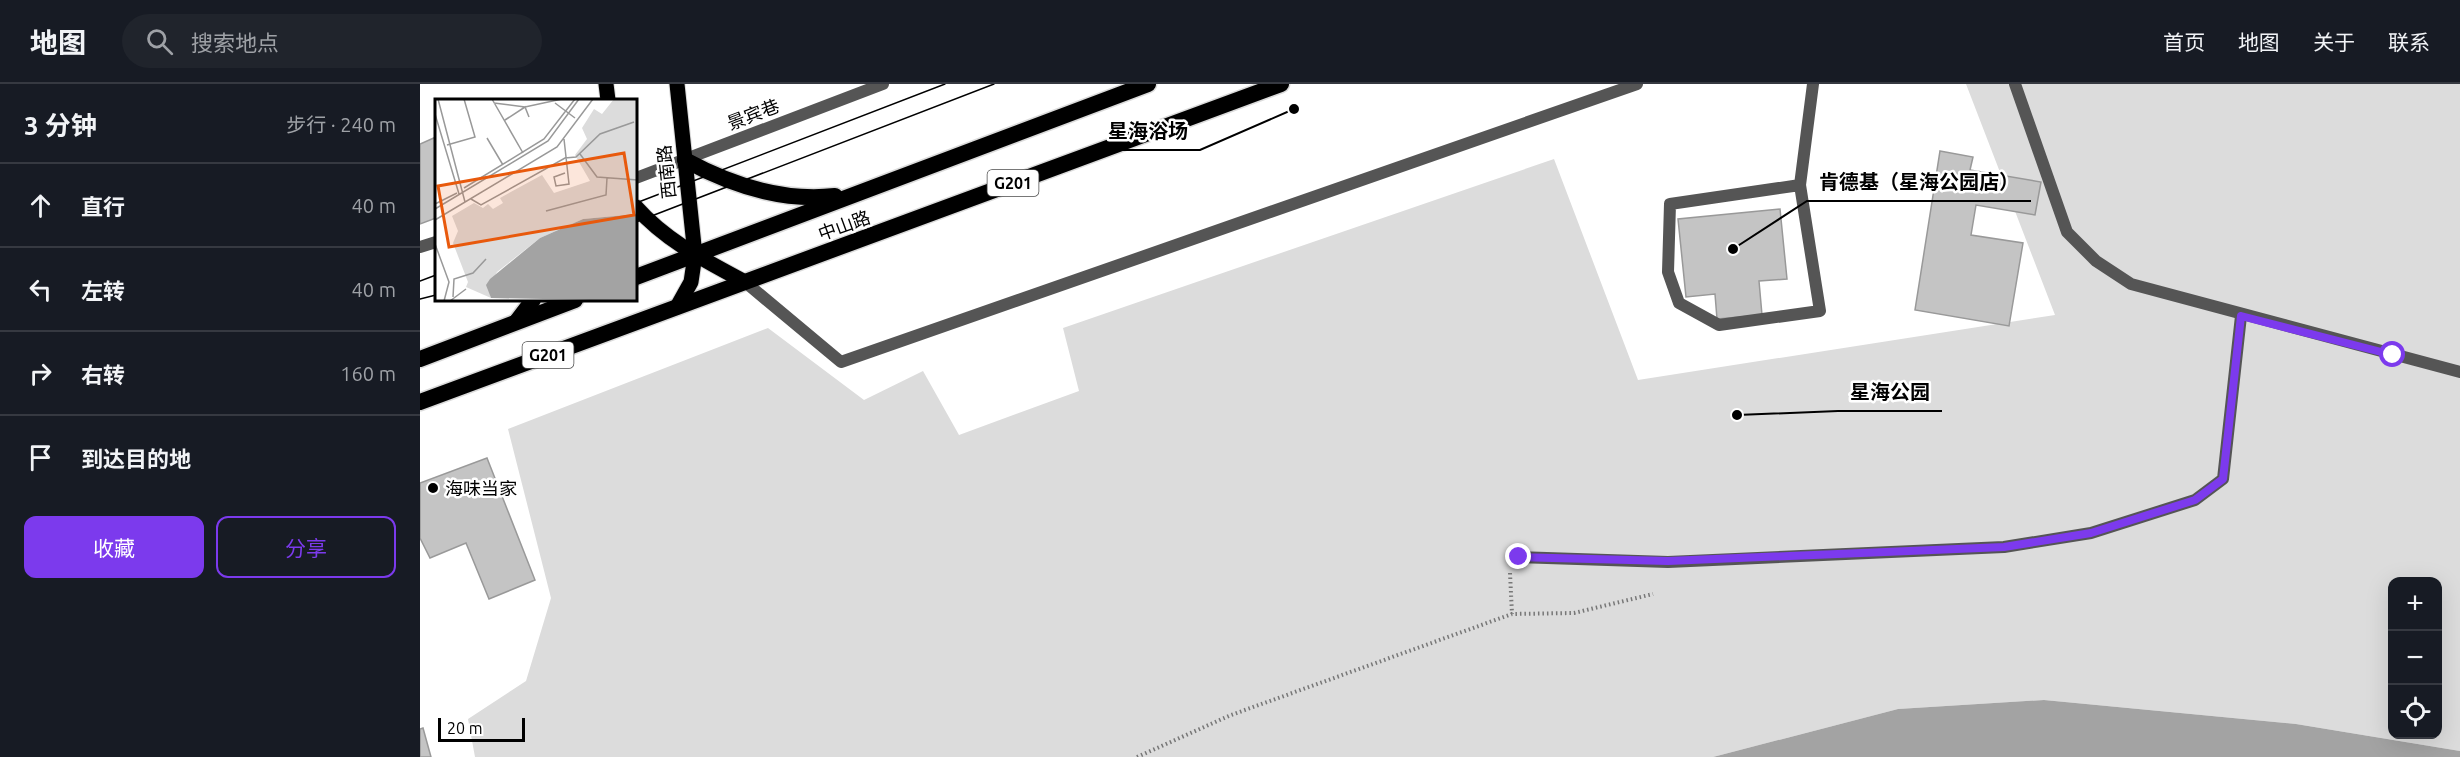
<!DOCTYPE html>
<html lang="zh">
<meta charset="utf-8">
<style>
body{margin:0;font-family:Ubuntu,"Noto Sans SC",sans-serif;background:#20242c;color:#f1f3f6}
.controls{position:absolute;right:18px;bottom:18px;display:grid;overflow:hidden;border-radius:12px;box-shadow:0 6px 24px #0002}
.controls button{width:54px;height:54px;display:grid;place-items:center;padding:0;border:0;border-bottom:2px solid #363941;background:#171b24;color:#f1f3f6;font:30px sans-serif}
.scale{position:absolute;left:18px;bottom:15px;width:87px;box-sizing:border-box;padding-left:6px;border:3px solid #000;border-top:0;font-size:16px;line-height:21px;white-space:nowrap;color:#000;-webkit-text-stroke:4px #fff;paint-order:stroke}
.stop{position:absolute;width:18px;height:18px;margin:-14px;border:4px solid #7c3aed;border-radius:50%;background:#fff}
.stop.end{background:#7c3aed;border-color:#fff;box-shadow:0 2px 6px #0008}
.list{margin:0;padding:0;list-style:none}
h2{display:flex;justify-content:space-between;align-items:center;height:78px;margin:0;padding:0 24px;font-size:26px}
h2 small{font-size:20px;font-weight:400;color:#9ea1a6}
.list li{display:grid;grid-template-columns:39px 1fr auto;gap:18px;align-items:center;box-sizing:border-box;height:84px;padding:0 24px;border-top:2px solid #363941}
.list b{display:block;font-size:22px;white-space:nowrap}
.list em{font-size:20px;font-style:normal;color:#9ea1a6}
.actions{display:flex;gap:12px;padding:18px 24px}
.actions a{flex:1;padding:14px 0;border:2px solid #7c3aed;border-radius:12px;text-align:center;font-size:21px;color:#7c3aed}
.actions .main{background:#7c3aed;color:#fff}
.icon{flex:none;width:33px;height:33px;fill:none;stroke:currentColor;stroke-width:2;stroke-linecap:round;stroke-linejoin:round}
.map{position:relative;flex:none;width:2040px;height:673px;overflow:hidden}
header{display:flex;align-items:center;gap:36px;box-sizing:border-box;height:84px;padding:0 30px;background:#171b24;border-bottom:2px solid #363941}
header strong{font-size:28px}
nav{display:flex;gap:33px;margin-inline-start:auto;font-size:21px}
.search{width:420px;height:54px;background:#20242c;display:flex;align-items:center;gap:15px;box-sizing:border-box;padding:0 21px;border-radius:33px;color:#9ea1a6;font-size:22px}
main{display:flex}
aside{flex:1;background:#171b24}
.map>svg:first-child{display:block}
</style>
<header>
<strong>地图</strong>
<div class="search"><svg class="icon" aria-label="search" viewBox="0 0 24 24"><circle cx="10" cy="10" r="6"/><path d="M15 15l6 6"/></svg>搜索地点</div>
<nav><a>首页</a><a>地图</a><a>关于</a><a>联系</a></nav>
</header>
<main>
<aside>
<h2>3 分钟<small>步行 · 240 m</small></h2>
<ul class="list">
<li><svg class="icon" aria-label="ahead" viewBox="0 0 24 24"><path d="M12 20V5M6 11l6-6 6 6"/></svg><div><b>直行</b></div><em>40 m</em></li>
<li><svg class="icon" aria-label="left" viewBox="0 0 24 24"><path d="M17 20v-9H6M10 6l-5 5 5 5"/></svg><div><b>左转</b></div><em>40 m</em></li>
<li><svg class="icon" aria-label="right" viewBox="0 0 24 24"><path d="M7 20v-9h11M14 6l5 5-5 5"/></svg><div><b>右转</b></div><em>160 m</em></li>
<li><svg class="icon" aria-label="arrive" viewBox="0 0 24 24"><path d="M6 21V4h12l-3 4 3 4H6"/></svg><div><b>到达目的地</b></div></li>
</ul>
<div class="actions"><a class="main">收藏</a><a>分享</a></div>
</aside>
<div class="map">
<svg width="2040" height="673" viewBox="0 0 2040 673">
<rect width="100%" height="100%" fill="#fff"/>
<path fill="#dcdcdc" fill-rule="evenodd" d="M1546,0H2040V667L1876,640L1624,616L1478,625L1293,673H55L48,635L106,597L131,514L88,345L348,244L444,316L503,287L539,351L659,307L643,244L1134,75L1218,296L1635,231ZM1972,498H2018V650H1972Z"/>
<path fill="#a3a3a3" d="M1624,616L1876,640L2040,667V673H1293L1478,625Z"/>
<g fill="#c4c4c4" stroke="#999" stroke-width="1.5">
<path d="M16,53V134L0,140V60Z"/>
<path d="M1520,67L1553,73L1550,86L1621,98L1615,131L1556,121L1551,151L1603,159L1589,242L1495,226Z"/>
<path d="M1360,125L1367,195L1339,197L1342,231L1297,235L1295,210L1266,213L1258,135Z"/>
<path d="M67,374L115,496L69,515L46,459L10,474L0,454V399Z"/>
<path d="M3,644L11,673H0V645Z"/>
</g>
<g fill="none" stroke-linecap="round" stroke-linejoin="round">
<defs>
<g id="primary">
<path d="M186,0L188,16"/>
<path d="M257,0L275,171L271,198L257,223"/>
<path d="M216,123C246,157 286,177 325,198"/>
</g>
<g id="trunk">
<path d="M265,76C311,101 362,118 415,112"/>
<path d="M216,193L728,0"/>
<path d="M97,237L113,216"/>
<path d="M0,275L155,216"/>
<path d="M0,318L861,0"/>
</g>
</defs>
<use href="#primary" stroke="#dbdbdb" stroke-width="17"/>
<use href="#trunk" stroke="#dbdbdb" stroke-width="19"/>
<g stroke="#777" stroke-width="4" stroke-dasharray="1.5 3" stroke-linecap="butt">
<path d="M1090,489L1092,530"/>
<path d="M717,673L811,631L1092,530L1154,529L1233,510"/>
</g>
<g stroke="#555" stroke-width="12">
<path d="M1595,0L1647,148L1676,177L1711,200L2040,288"/>
<path d="M1380,101L1250,120L1248,188L1259,219L1299,241L1400,227L1380,101L1393,0"/>
<path d="M325,198L421,278L1217,0"/>
<path d="M1099,473L1248,478L1584,463L1671,449L1775,416L1803,395L1821,232"/>
</g>
<g stroke="#555" stroke-width="12">
<path d="M216,94L463,0"/>
<path d="M0,163L16,158"/>
</g>
<use href="#primary" stroke="#000" stroke-width="15"/>
<use href="#trunk" stroke="#000" stroke-width="16"/>
<g stroke="#000" stroke-width="1.5">
<path d="M216,119L525,0"/>
<path d="M216,138L574,0"/>
<path d="M0,197L16,191"/>
<path d="M0,215L16,211"/>
</g>
</g>
<g fill="none" stroke-linecap="round" stroke-linejoin="round">
<path stroke="#7c3aed" stroke-width="8" d="M1099,473L1248,477L1584,463L1671,449L1775,416L1803,395L1821,232L1973,271"/>
</g>
<circle fill="#000" stroke="#fff" stroke-width="2" cx="13" cy="404" r="6"/>
<g text-anchor="middle" dominant-baseline="central" stroke-width="5" stroke-linejoin="round" paint-order="stroke">
<g fill="#fff" stroke="#4c4c4c" stroke-width="1.5">
<rect x="567.5" y="86" width="51" height="26" rx="4.5"/>
<rect x="102.5" y="258" width="51" height="26" rx="4.5"/>
</g>
<g font-size="16" font-weight="bold" fill="#000">
<text x="593" y="99">G201</text>
<text x="128" y="271">G201</text>
</g>
<g font-size="18" fill="#000" stroke="#fff">
<text transform="translate(333 30) rotate(-21)">景宾巷</text>
<text transform="translate(246 88) rotate(-96)">西南路</text>
<text transform="translate(424 141) rotate(-20)">中山路</text>
</g>
<g font-size="18" fill="#000" stroke="#fff" text-anchor="start">
<text x="25" y="404">海味当家</text>
</g>
</g>
<g transform="translate(15 15)">
<rect width="202" height="202" fill="#fff"/>
<path d="M179,0H202V115L148,120L105,139L62,173L53,189L56,199L31,188L33,183L18,144L23,132L17,117L39,104L48,109L53,105L58,110L68,104L65,99L107,76L119,94L155,82L140,56L152,40L147,29L159,10L167,15Z" fill="#dcdcdc"/>
<path d="M202,115V202L56,199L51,186L55,180L105,139L148,120Z" fill="#a3a3a3"/>
<path fill="none" stroke="#999" stroke-width="1.5" d="M3,0L30,103M57,0L88,54M59,4L90,8L127,0M120,4L140,19M0,15L24,95M70,21L90,8L94,18M52,39L68,66M129,40L134,85L121,87L119,78L130,74M12,46L40,38L29,0M145,55L162,78L203,81M29,89L109,40L140,0M36,100L46,106L130,59L141,58L165,35L199,23M0,105L22,94M0,110L113,42L144,0M111,112L171,96L172,79M0,121L122,48L158,0M0,145L14,183L9,202M18,198L19,180L38,174L51,160M15,202L31,190"/>
<path fill="#e8590c" fill-opacity="0.15" stroke="#e8590c" stroke-width="3" d="M189,54L199,116L14,148L3,87Z"/>
<rect width="202" height="202" fill="none" stroke="#000" stroke-width="3"/>
</g>
<path fill="none" stroke="#000" stroke-width="2" d="M874 25L780 66H676M1313 165L1387 117H1611M1317 331L1418 327H1522"/>
<g fill="#000" stroke="#fff" stroke-width="2">
<circle cx="874" cy="25" r="6"/>
<circle cx="1313" cy="165" r="6"/>
<circle cx="1317" cy="331" r="6"/>
</g>
<g font-size="20" text-anchor="middle" font-weight="bold" fill="#000" stroke="#fff" stroke-width="5" stroke-linejoin="round" paint-order="stroke">
<text x="728" y="54">星海浴场</text>
<text x="1499" y="105">肯德基（星海公园店）</text>
<text x="1470" y="315">星海公园</text>
</g>
</svg>
<div class="controls">
<button>+</button>
<button>−</button>
<button><svg class="icon" aria-label="locate" viewBox="0 0 24 24"><circle cx="12" cy="12" r="6"/><path d="M12 2v4M12 18v4M2 12h4M18 12h4"/></svg></button>
</div>
<div class="scale">20 m</div>
<div class="stop" style="left:1973px;top:271px"></div>
<div class="stop end" style="left:1099px;top:473px"></div>
</div>
</main>
